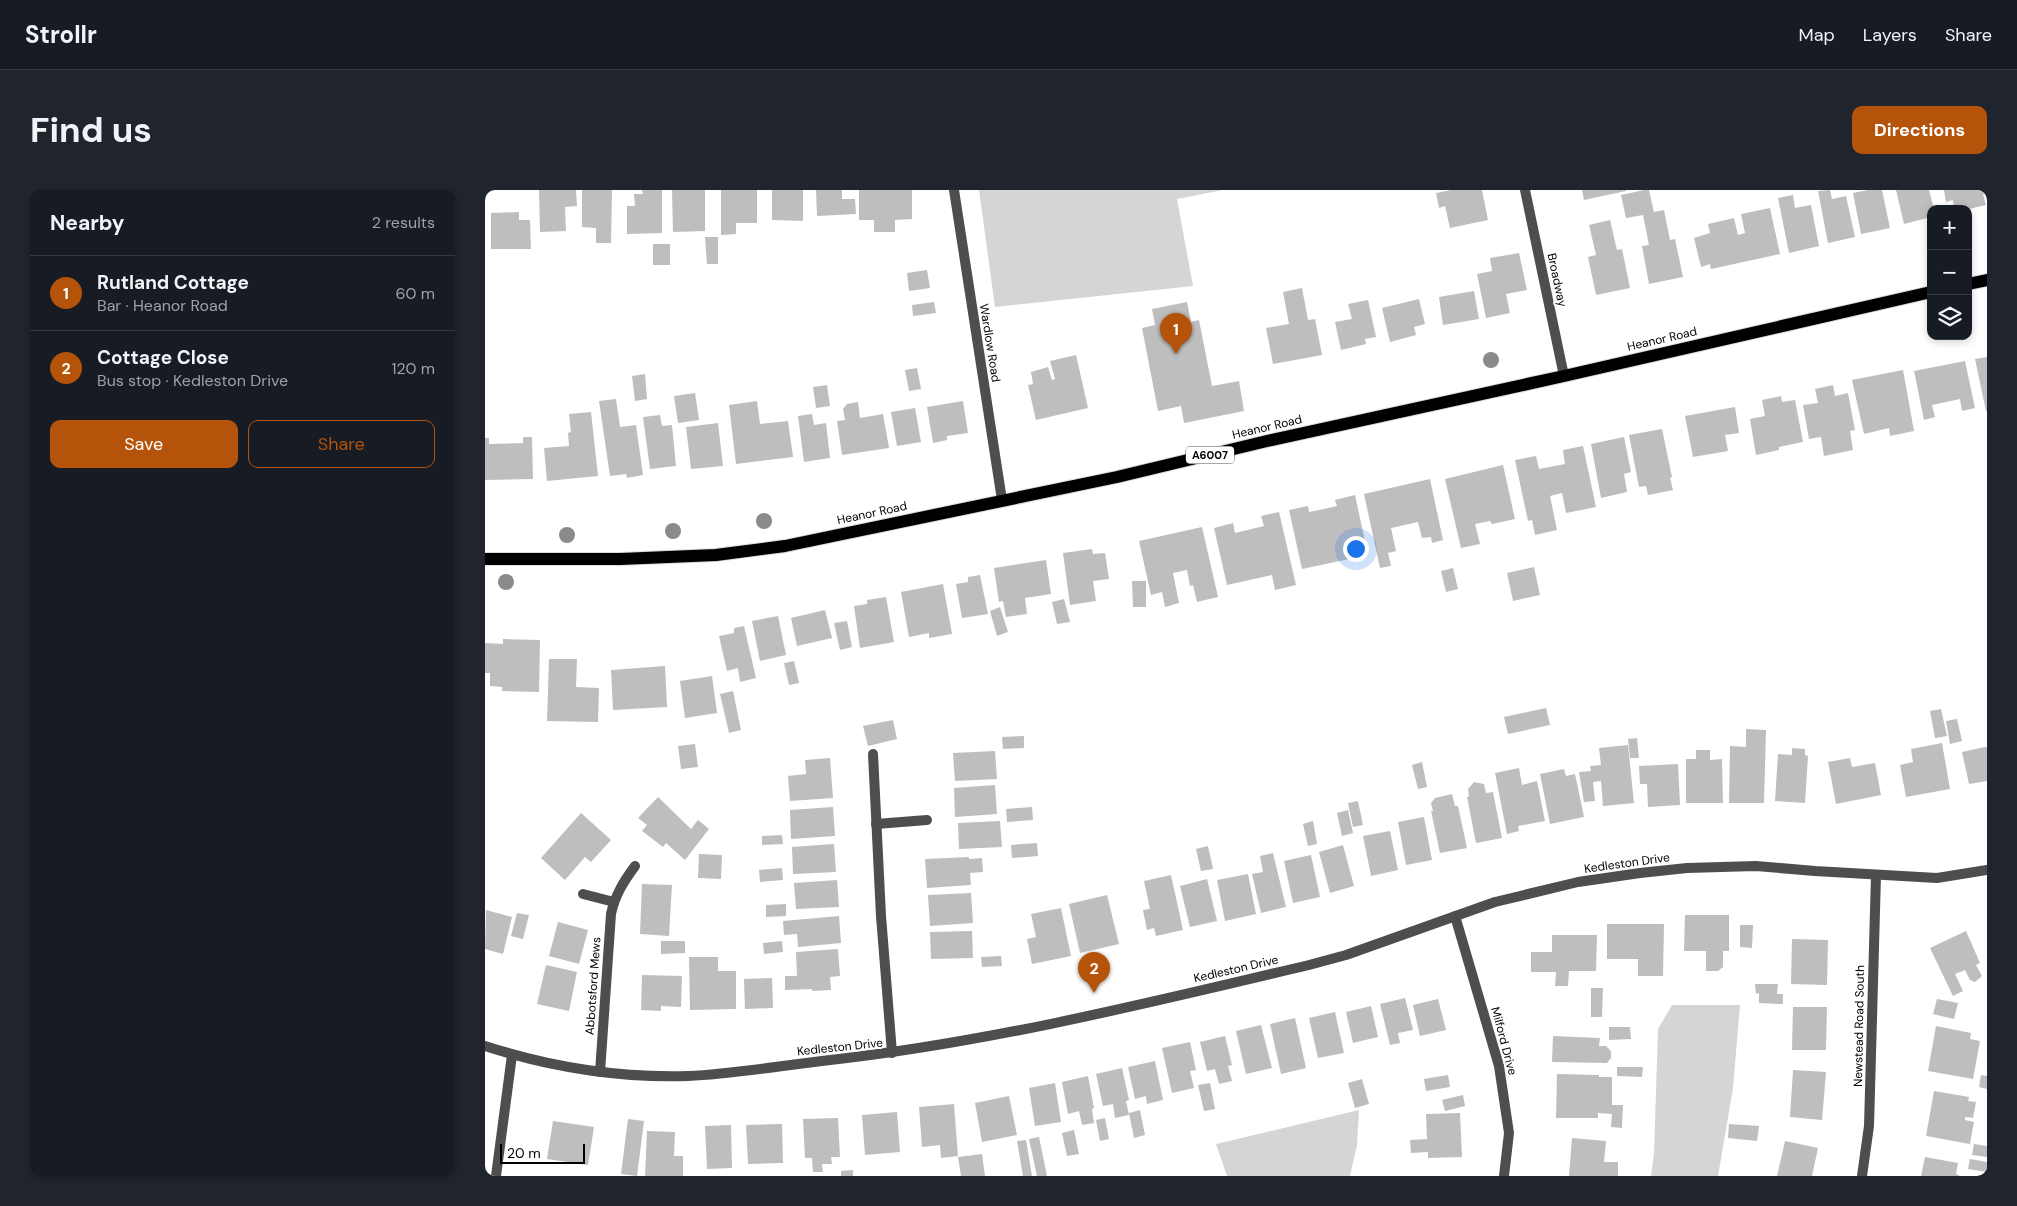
<!DOCTYPE html>
<meta charset="utf-8">
<style>
body{margin:0;font-family:"DM Sans",sans-serif;background:#20242c;color:#f1f3f6}
.controls{position:absolute;right:15px;top:15px;display:grid;overflow:hidden;border-radius:10px;box-shadow:0 2px 8px #0003}
.controls button{width:45px;height:45px;display:grid;place-items:center;padding:0;border:0;border-bottom:1px solid #363941;background:#171b24;color:#f1f3f6;font:25px sans-serif}
.scale{position:absolute;left:15px;bottom:12px;width:85px;box-sizing:border-box;padding-left:5px;border:2px solid #000;border-top:0;font-size:14px;line-height:18px;white-space:nowrap;color:#000;-webkit-text-stroke:4px #fff;paint-order:stroke}
.you{position:absolute;left:870px;top:358px;width:18px;height:18px;margin:-12px;border:4px solid #fff;border-radius:50%;background:#1a73e8;box-shadow:0 0 0 8px #1a73e833}
.badge{display:grid;place-items:center;width:32px;height:32px;border-radius:50%;background:#b45309;color:#fff;font-size:16px;font-weight:700}
.pin{position:absolute;translate:-50% -41px;filter:drop-shadow(0 1px 2px #0008)}
.pin::after{content:'';position:absolute;top:26px;width:18px;height:15px;background:inherit;clip-path:polygon(0 0,100% 0,50% 100%)}
.list{margin:0;padding:0;list-style:none}
h2{display:flex;justify-content:space-between;align-items:center;height:65px;margin:0;padding:0 20px;font-size:21px}
h2 small{font-size:16px;font-weight:400;color:#9ea1a6}
.list li{display:grid;grid-template-columns:32px 1fr auto;gap:15px;align-items:center;box-sizing:border-box;height:75px;padding:0 20px;border-top:1px solid #363941}
.list b{display:block;font-size:19px;white-space:nowrap}
.list p{margin:0;font-size:16px;white-space:nowrap;color:#9ea1a6}
.list em{font-size:16px;font-style:normal;color:#9ea1a6}
.actions{display:flex;gap:10px;padding:15px 20px}
.actions a{flex:1;padding:11px 0;border:1px solid #b45309;border-radius:10px;text-align:center;font-size:18px;color:#b45309}
.actions .main{background:#b45309;color:#fff}
.icon{flex:none;width:28px;height:28px;fill:none;stroke:currentColor;stroke-width:2;stroke-linecap:round;stroke-linejoin:round}
.map{position:relative;flex:none;width:1502px;height:986px;overflow:hidden;border-radius:10px}
header{display:flex;align-items:center;gap:30px;box-sizing:border-box;height:70px;padding:0 25px;background:#171b24;border-bottom:1px solid #363941}
header strong{font-size:24px}
nav{display:flex;gap:28px;margin-inline-start:auto;font-size:18px}
.intro{display:flex;align-items:center;justify-content:space-between;box-sizing:border-box;height:120px;padding:0 30px}
h1{margin:0;font-size:35px}
.button{padding:12px 22px;border-radius:10px;background:#b45309;color:#fff;font-size:18px;font-weight:700}
main{display:flex;gap:30px;padding:0 30px}
aside{flex:1;background:#171b24;border-radius:10px;box-shadow:0 2px 8px #0003}
.map>svg:first-child{display:block}
</style>
<header>
<strong>Strollr</strong>
<nav><a>Map</a><a>Layers</a><a>Share</a></nav>
</header>
<div class="intro"><h1>Find us</h1><a class="button">Directions</a></div>
<main>
<aside>
<h2>Nearby<small>2 results</small></h2>
<ul class="list">
<li><span class="badge">1</span><div><b>Rutland Cottage</b><p>Bar · Heanor Road</p></div><em>60 m</em></li>
<li><span class="badge">2</span><div><b>Cottage Close</b><p>Bus stop · Kedleston Drive</p></div><em>120 m</em></li>
</ul>
<div class="actions"><a class="main">Save</a><a>Share</a></div>
</aside>
<div class="map">
<svg width="1502" height="986" viewBox="0 0 1502 986">
<rect width="100%" height="100%" fill="#fff"/>
<g fill="#d5d5d5">
<path d="M494,0H738L692,9L708,96L510,117Z"/>
<path d="M1187,815H1255L1248,898L1233,986H1166L1169,964L1173,839Z"/>
<path d="M874,920L872,955L865,986H742L731,954Z"/>
</g>
<g fill="#bebebe">
<path d="M54,0H91L92,16L80,17L81,41L55,42Z"/>
<path d="M97,0H127L126,53H111V38L97,37Z"/>
<path d="M157,0H177V43L142,44V16H150L149,4H158Z"/>
<path d="M187,0H220V41L188,42Z"/>
<path d="M236,0H272V33H251V44L236,45Z"/>
<path d="M287,0H318V31L287,30Z"/>
<path d="M331,0H357V9H370L371,24L332,26Z"/>
<path d="M374,0H427V29L410,30V42H389V30H374Z"/>
<path d="M966,0H997L1003,30L965,38L960,16L954,18L951,3Z"/>
<path d="M1097,0H1141V1L1099,10Z"/>
<path d="M1159,0H1164L1169,22L1179,20L1185,50L1190,49L1198,87L1164,94L1157,56L1164,55L1158,25L1141,28L1136,5Z"/>
<path d="M1345,0L1347,9L1361,6L1370,47L1343,53L1333,1Z"/>
<path d="M1383,0H1397L1405,38L1376,44L1368,3Z"/>
<path d="M1411,0H1444L1449,19H1446V27L1419,34Z"/>
<path d="M1459,0H1502V3L1498,4L1501,15L1484,19H1469L1468,10L1461,12Z"/>
<path d="M1308,5L1310,18L1326,15L1334,56L1304,63L1293,8Z"/>
<path d="M1285,18L1295,64L1226,79L1225,74L1216,77L1209,48L1225,43L1223,34L1249,28L1253,45L1260,43L1256,24Z"/>
<path d="M34,22V30H45L46,59H6V23Z"/>
<path d="M1125,30L1132,60L1137,59L1145,98L1111,105L1103,67L1111,65L1104,35Z"/>
<path d="M220,47H233V74H222Z"/>
<rect x="168" y="54" width="17" height="21"/>
<path d="M1034,63L1042,100L1021,104L1025,123L1001,128L992,84L1007,81L1005,68Z"/>
<path d="M442,80L445,98L424,101L422,83Z"/>
<path d="M817,98L823,130L830,129L837,165L788,174L781,138L804,134L798,102Z"/>
<path d="M989,101L994,129L958,135L954,107Z"/>
<path d="M934,109L940,134L929,137L931,145L905,152L897,118Z"/>
<path d="M883,110L891,147L880,149L881,154L856,160L850,132L867,129L863,114Z"/>
<path d="M449,112L451,123L428,126L427,115Z"/>
<path d="M702,112L706,132L714,130L727,196L754,191L759,221L699,233L696,216L673,221L657,138L670,135L667,119Z"/>
<path d="M591,165L603,218L551,230L543,195L548,194L546,182L563,177L567,190L570,189L565,171Z"/>
<path d="M1502,167V221H1501L1490,169Z"/>
<path d="M1480,171L1490,218L1477,221L1475,209L1447,215L1450,227L1439,230L1429,181Z"/>
<path d="M432,178L436,199L424,201L420,180Z"/>
<path d="M1418,180L1429,241L1405,246L1404,238L1379,244L1367,190Z"/>
<path d="M160,184L162,209L150,211L147,186Z"/>
<path d="M342,195L345,216L331,218L328,197Z"/>
<path d="M1348,195L1350,206L1363,203L1370,240L1365,241L1368,260L1339,266L1336,247L1324,249L1318,215L1333,213L1330,199Z"/>
<path d="M210,203L214,230L193,233L189,206Z"/>
<path d="M1296,206L1297,212L1310,210L1318,252L1294,257V260L1271,265L1265,229L1280,226L1277,210Z"/>
<path d="M131,209L135,237L151,235L158,285L142,288L141,284L125,286L114,211Z"/>
<path d="M272,211L275,234L303,231L308,267L251,274L244,215Z"/>
<path d="M478,211L483,243L462,246V250L448,253L442,217Z"/>
<path d="M373,212L375,228L398,224L404,258L357,265L352,231L360,230L358,219L362,214Z"/>
<path d="M1250,217L1254,243L1240,245L1243,261L1208,267L1200,226Z"/>
<path d="M430,218L436,252L412,256L406,222Z"/>
<path d="M106,222L113,286L62,291L59,258L84,256L83,243L86,242L84,224Z"/>
<path d="M327,224L329,235L341,233L345,268L319,272L313,226Z"/>
<path d="M175,225L177,236L187,235L191,276L165,279L158,227Z"/>
<path d="M233,233L238,276L206,279L201,237Z"/>
<path d="M1177,239L1187,287L1185,288L1188,300L1163,305L1161,296L1154,297L1144,245Z"/>
<path d="M38,247H47L48,289L0,290V248H4V254L38,253Z"/>
<path d="M1139,247L1146,282L1139,284L1142,302L1116,308L1106,254Z"/>
<path d="M1098,256L1111,317L1081,323L1077,303L1065,306L1072,340L1050,345L1047,330L1043,331L1030,270L1051,266L1054,279L1080,274L1078,260Z"/>
<path d="M1018,275L1030,329L1007,334L1005,331L990,334L995,354L976,358L960,289Z"/>
<path d="M945,289L958,350L947,353L946,347L937,348L933,332L906,338L911,361L903,363L906,376L895,378L879,304Z"/>
<path d="M870,305L883,365L817,379L804,320L823,316L824,322L839,319L852,316L850,310Z"/>
<path d="M794,322L811,395L790,400L787,385L742,395L729,338L748,333L750,343L779,336L776,326Z"/>
<path d="M717,337L733,407L712,412L708,395L705,396L702,380L688,383L694,413L680,417L677,402L666,405L654,351Z"/>
<path d="M607,359L608,364L620,363L624,389L608,391L611,411L585,415L578,363Z"/>
<path d="M561,370L566,404L540,408L542,424L521,427L518,411L514,412L509,378Z"/>
<path d="M1049,377L1055,405L1028,411L1022,383Z"/>
<path d="M968,378L973,399L961,402L956,381Z"/>
<path d="M495,385L503,424L477,428L471,394L483,392V387Z"/>
<path d="M647,391H661V417H648Z"/>
<path d="M458,394L467,444L444,448V443L424,447L416,402Z"/>
<path d="M401,407L409,452L375,458L369,416L382,414V410Z"/>
<path d="M579,409L585,432L572,434L567,412Z"/>
<path d="M515,417L523,442L512,446L505,421Z"/>
<path d="M340,420L347,448L312,456L306,428Z"/>
<path d="M293,426L301,465L275,471L267,431Z"/>
<path d="M362,431L367,457L355,460L349,433Z"/>
<path d="M259,436L271,488L255,492L253,478L242,481L234,446L249,443V438Z"/>
<path d="M18,449L55,450L54,502L17,501V497L5,496V483H0V453L18,454Z"/>
<path d="M64,469H92L91,497L114,498L113,532L62,531Z"/>
<path d="M309,471L314,493L304,495L299,473Z"/>
<path d="M180,476L182,517L128,520L126,480Z"/>
<path d="M227,486L232,523L200,528L195,491Z"/>
<path d="M248,501L256,540L244,543L235,504Z"/>
<path d="M1061,518L1065,535L1023,544L1019,527Z"/>
<path d="M1456,519L1462,546L1450,548L1445,521Z"/>
<path d="M1472,529L1477,551L1465,554L1461,531Z"/>
<path d="M408,530L412,549L383,556L378,536Z"/>
<path d="M1261,539L1281,540L1279,613H1244L1245,556L1261,557Z"/>
<path d="M539,546V558L518,559L517,547Z"/>
<path d="M1152,548L1154,568H1145L1143,549Z"/>
<path d="M1457,553L1465,599L1421,607L1415,575L1428,572L1426,559Z"/>
<path d="M210,554L213,577L196,579L193,556Z"/>
<path d="M1143,555L1149,613L1118,616L1116,591L1108,592L1110,611L1099,612L1094,582L1106,581L1105,576L1116,575L1114,558Z"/>
<path d="M1500,557H1502V591L1484,594L1477,562Z"/>
<path d="M1307,558L1320,559V565L1323,566L1320,613L1290,611L1293,564L1307,565Z"/>
<path d="M1211,560H1225V570L1237,569L1238,613H1201V569H1211Z"/>
<path d="M510,561L512,589L470,591L468,563Z"/>
<path d="M345,568L348,608L305,611L303,586L321,584L320,570Z"/>
<path d="M1365,568L1367,577L1390,573L1396,605L1351,614L1343,572Z"/>
<path d="M937,572L942,597L933,599L927,575Z"/>
<path d="M1193,574L1195,615L1163,617L1162,594H1155L1154,576Z"/>
<path d="M1034,578L1037,595L1052,591L1060,631L1033,636L1034,641L1022,644L1010,583Z"/>
<path d="M1079,579L1081,586L1090,584L1099,627L1065,634L1055,584Z"/>
<path d="M989,592L999,594L1001,603L1008,602L1017,648L991,653L982,607H984L983,599Z"/>
<path d="M510,595L512,624L470,627L469,598Z"/>
<path d="M967,604L970,616H973L982,658L955,663L946,621H948L946,613L950,608Z"/>
<path d="M173,607L206,639L213,630L224,639L200,670L181,653L178,657L157,641L162,635L153,628Z"/>
<path d="M873,611L878,635L868,637L863,613Z"/>
<path d="M348,617L350,646L306,649L305,620Z"/>
<path d="M547,617L548,630L522,632L521,619Z"/>
<path d="M863,620L868,643L857,646L852,623Z"/>
<path d="M96,623L126,650L106,672L100,667L80,690L56,668Z"/>
<path d="M939,627L947,670L921,675L913,632Z"/>
<path d="M515,631L517,657L474,659L473,633Z"/>
<path d="M828,631L832,654L823,656L818,634Z"/>
<path d="M905,641L913,680L886,686L878,646Z"/>
<path d="M297,645L298,654L277,655V646Z"/>
<path d="M552,653L553,666L527,668L526,655Z"/>
<path d="M349,654L351,682L308,684L307,657Z"/>
<path d="M858,655L869,696L845,703L834,662Z"/>
<path d="M723,656L728,679L716,681L711,659Z"/>
<path d="M788,663L801,717L776,723L767,684L778,682L775,666Z"/>
<path d="M214,664L237,665L236,689L213,688Z"/>
<path d="M826,665L835,707L808,713L799,671Z"/>
<path d="M484,667V669L497,668L498,682L485,683L486,695L442,698L440,669Z"/>
<path d="M297,678L298,690L275,692L274,680Z"/>
<path d="M763,684L771,724L740,731L732,690Z"/>
<path d="M686,685L698,740L671,746L669,738L662,740L658,720L665,719L659,691Z"/>
<path d="M722,689L732,731L705,737L695,696Z"/>
<path d="M352,690L354,717L311,719L309,693Z"/>
<path d="M157,694L187,695L184,746L155,744Z"/>
<path d="M486,703L488,733L445,736L443,705Z"/>
<path d="M622,705L634,754L595,763L584,714Z"/>
<path d="M301,714V726L281,727V715Z"/>
<path d="M576,718L586,766L547,774L542,749L551,747L546,724Z"/>
<path d="M1,720L27,727L18,764L0,759Z"/>
<path d="M32,723L44,725L38,749L26,746Z"/>
<path d="M1200,725H1244V761H1238V777L1233,781H1221V761H1199Z"/>
<path d="M354,726L356,753L313,757L312,744L299,745L298,731Z"/>
<path d="M73,732L103,740L94,774L64,766Z"/>
<path d="M1122,734H1179L1178,786H1153V769H1122Z"/>
<path d="M1255,735H1268L1267,758L1255,757Z"/>
<path d="M487,741L488,768L446,769L445,742Z"/>
<path d="M1481,741L1495,773L1491,775L1497,786L1490,792L1485,790L1480,780L1470,784L1478,801L1468,806L1445,758Z"/>
<path d="M1067,745H1112L1111,781H1084L1083,796H1070L1071,782H1046V762H1067Z"/>
<path d="M1307,749L1343,750L1342,795L1306,794Z"/>
<path d="M176,751H200V763L176,764Z"/>
<path d="M297,751L298,762L279,764L278,753Z"/>
<path d="M353,759L355,786L345,787L346,800L327,801V799L300,800V786H312L311,762Z"/>
<path d="M516,766L517,776L497,777L496,767Z"/>
<path d="M204,767H233V781H251V819L205,820Z"/>
<path d="M61,775L92,782L84,821L52,814Z"/>
<path d="M157,785L197,786L196,817L176,816V821L156,820Z"/>
<path d="M287,788L288,818L260,819L259,789Z"/>
<path d="M1270,794H1293L1292,804H1298V814L1274,813V803L1271,804Z"/>
<path d="M1106,798H1118L1117,827H1106Z"/>
<path d="M920,808L928,840L913,843L915,853L905,855L895,814Z"/>
<path d="M953,809L961,840L935,846L928,815Z"/>
<path d="M1452,809L1473,813L1469,829L1448,824Z"/>
<path d="M886,816L893,847L868,853L861,822Z"/>
<path d="M1308,817H1342L1341,860H1307Z"/>
<path d="M850,822L859,863L833,868L824,828Z"/>
<path d="M810,828L821,878L796,884L785,834Z"/>
<path d="M776,835L787,878L761,884L751,841Z"/>
<path d="M1451,836L1486,843L1485,849L1495,851L1488,889L1443,881Z"/>
<path d="M1124,837H1145L1146,849L1124,850Z"/>
<path d="M740,846L747,875L743,876L747,891L734,894L730,879L722,881L715,852Z"/>
<path d="M1068,846L1115,848L1114,856H1121L1126,861V868L1122,873L1067,872Z"/>
<path d="M705,852L711,880L705,881L709,898L687,903L677,858Z"/>
<path d="M670,871L678,910L662,914L661,906L650,909L643,877Z"/>
<path d="M1132,877H1158L1157,887L1132,886Z"/>
<path d="M637,878L644,910L641,911L644,925L630,928L628,914L618,916L611,884Z"/>
<path d="M1308,880L1341,882L1337,930L1305,927Z"/>
<path d="M1072,884L1114,885V887H1127V915H1138L1137,938L1126,937L1127,924L1113,923V928H1071Z"/>
<path d="M963,885L965,897L941,901L939,889Z"/>
<path d="M1496,885L1502,886V899L1494,897Z"/>
<path d="M603,886L609,918L607,919L609,933L597,935L594,921L583,924L577,892Z"/>
<path d="M877,889L884,914L870,918L863,893Z"/>
<path d="M570,893L576,932L550,936L544,898Z"/>
<path d="M725,893L730,919L719,921L713,895Z"/>
<path d="M1449,901L1484,907L1483,911L1491,912L1488,928L1480,927V930L1489,932L1485,954L1441,946Z"/>
<path d="M978,905L980,916L960,921L957,910Z"/>
<path d="M524,906L532,945L497,952L490,913Z"/>
<path d="M469,914L473,966L456,968L455,955L437,957L434,917Z"/>
<path d="M655,920L660,945L649,948L644,923Z"/>
<path d="M412,922L415,962L380,965L377,925Z"/>
<path d="M975,923L977,967L943,968V962L926,963L925,950L942,949L941,924Z"/>
<path d="M353,928L355,967H346L347,974H337L338,982H328L327,968H320L318,929Z"/>
<path d="M620,928L624,949L615,951L611,930Z"/>
<path d="M143,929L159,931L152,986L136,984Z"/>
<path d="M68,931L109,937L103,975L62,969Z"/>
<path d="M297,934L298,973L263,974L261,935Z"/>
<path d="M1244,934L1274,936L1272,951L1243,948Z"/>
<path d="M246,935L247,978L222,979L220,936Z"/>
<path d="M589,940L594,964L582,966L577,943Z"/>
<path d="M162,941L190,942L189,966H198V986H160Z"/>
<path d="M554,947L562,986H552L544,949Z"/>
<path d="M1087,948L1121,951L1119,972H1133V986H1084Z"/>
<path d="M541,950L547,986H538L532,951Z"/>
<path d="M1300,951L1333,958L1327,986H1292Z"/>
<path d="M1489,954L1502,956V967L1487,965Z"/>
<path d="M497,964L500,986H476L473,967Z"/>
<path d="M1440,967L1473,973L1471,984L1475,986H1436Z"/>
<path d="M1485,969L1502,972V982L1483,979Z"/>
<path d="M368,980V986H356V981Z"/>
</g>
<g fill="none" stroke-linecap="round" stroke-linejoin="round">
<defs>
<g id="primary">
<path d="M1483,94L1502,90"/>
<path d="M0,369H135L231,365L300,356L632,287L782,251L1079,186L1446,102"/>
</g>
</defs>
<use href="#primary" stroke="#dbdbdb" stroke-width="14"/>
<g stroke="#4e4e4e" stroke-width="10">
<path d="M469,0L517,310"/>
<path d="M1040,0L1079,186"/>
<path d="M388,564L396,726L407,863"/>
<path d="M391,634L442,630"/>
<path d="M98,704L129,712"/>
<path d="M970,726L1014,876L1024,943L1019,986"/>
<path d="M0,856C65,877 135,888 203,886C248,884 293,876 337,871C502,853 663,813 824,775L861,765L1010,712L1093,692L1155,683L1202,678L1271,676L1330,681L1452,688L1502,680"/>
<path d="M115,882L126,724C130,705 139,691 150,676"/>
<path d="M11,986L27,865"/>
<path d="M1377,986L1384,936L1391,685"/>
</g>
<use href="#primary" stroke="#000" stroke-width="12"/>
</g>
<g fill="#8b8b8b">
<circle cx="1006" cy="170" r="8"/>
<circle cx="279" cy="331" r="8"/>
<circle cx="188" cy="341" r="8"/>
<circle cx="82" cy="345" r="8"/>
<circle cx="21" cy="392" r="8"/>
</g>
<g text-anchor="middle" dominant-baseline="central" stroke-width="4" stroke-linejoin="round" paint-order="stroke">
<rect fill="#fff" stroke="#4c4c4c" stroke-width="1" x="701" y="256.5" width="48" height="17" rx="4"/>
<g font-size="11" font-weight="bold" fill="#000">
<text x="725" y="265">A6007</text>
</g>
<g font-size="12" fill="#000" stroke="#fff">
<text transform="translate(1072 90) rotate(78)">Broadway</text>
<text transform="translate(1177 149) rotate(-13)">Heanor Road</text>
<text transform="translate(505 153) rotate(81)">Wardlow Road</text>
<text transform="translate(782 237) rotate(-13)">Heanor Road</text>
<text transform="translate(387 323) rotate(-12)">Heanor Road</text>
<text transform="translate(1142 673) rotate(-8)">Kedleston Drive</text>
<text transform="translate(751 779) rotate(-13)">Kedleston Drive</text>
<text transform="translate(108 796) rotate(-86)">Abbotsford Mews</text>
<text transform="translate(1374 836) rotate(-89)">Newstead Road South</text>
<text transform="translate(1019 851) rotate(75)">Milford Drive</text>
<text transform="translate(355 857) rotate(-6)">Kedleston Drive</text>
</g>
</g>
</svg>
<div class="controls">
<button>+</button>
<button>−</button>
<button><svg class="icon" aria-label="layers" viewBox="0 0 24 24"><path d="M12 4l9 5-9 5-9-5zM3 14l9 5 9-5"/></svg></button>
</div>
<div class="scale">20 m</div>
<div class="you"></div>
<div class="pin badge" style="left:691px;top:164px">1</div>
<div class="pin badge" style="left:609px;top:803px">2</div>
</div>
</main>
